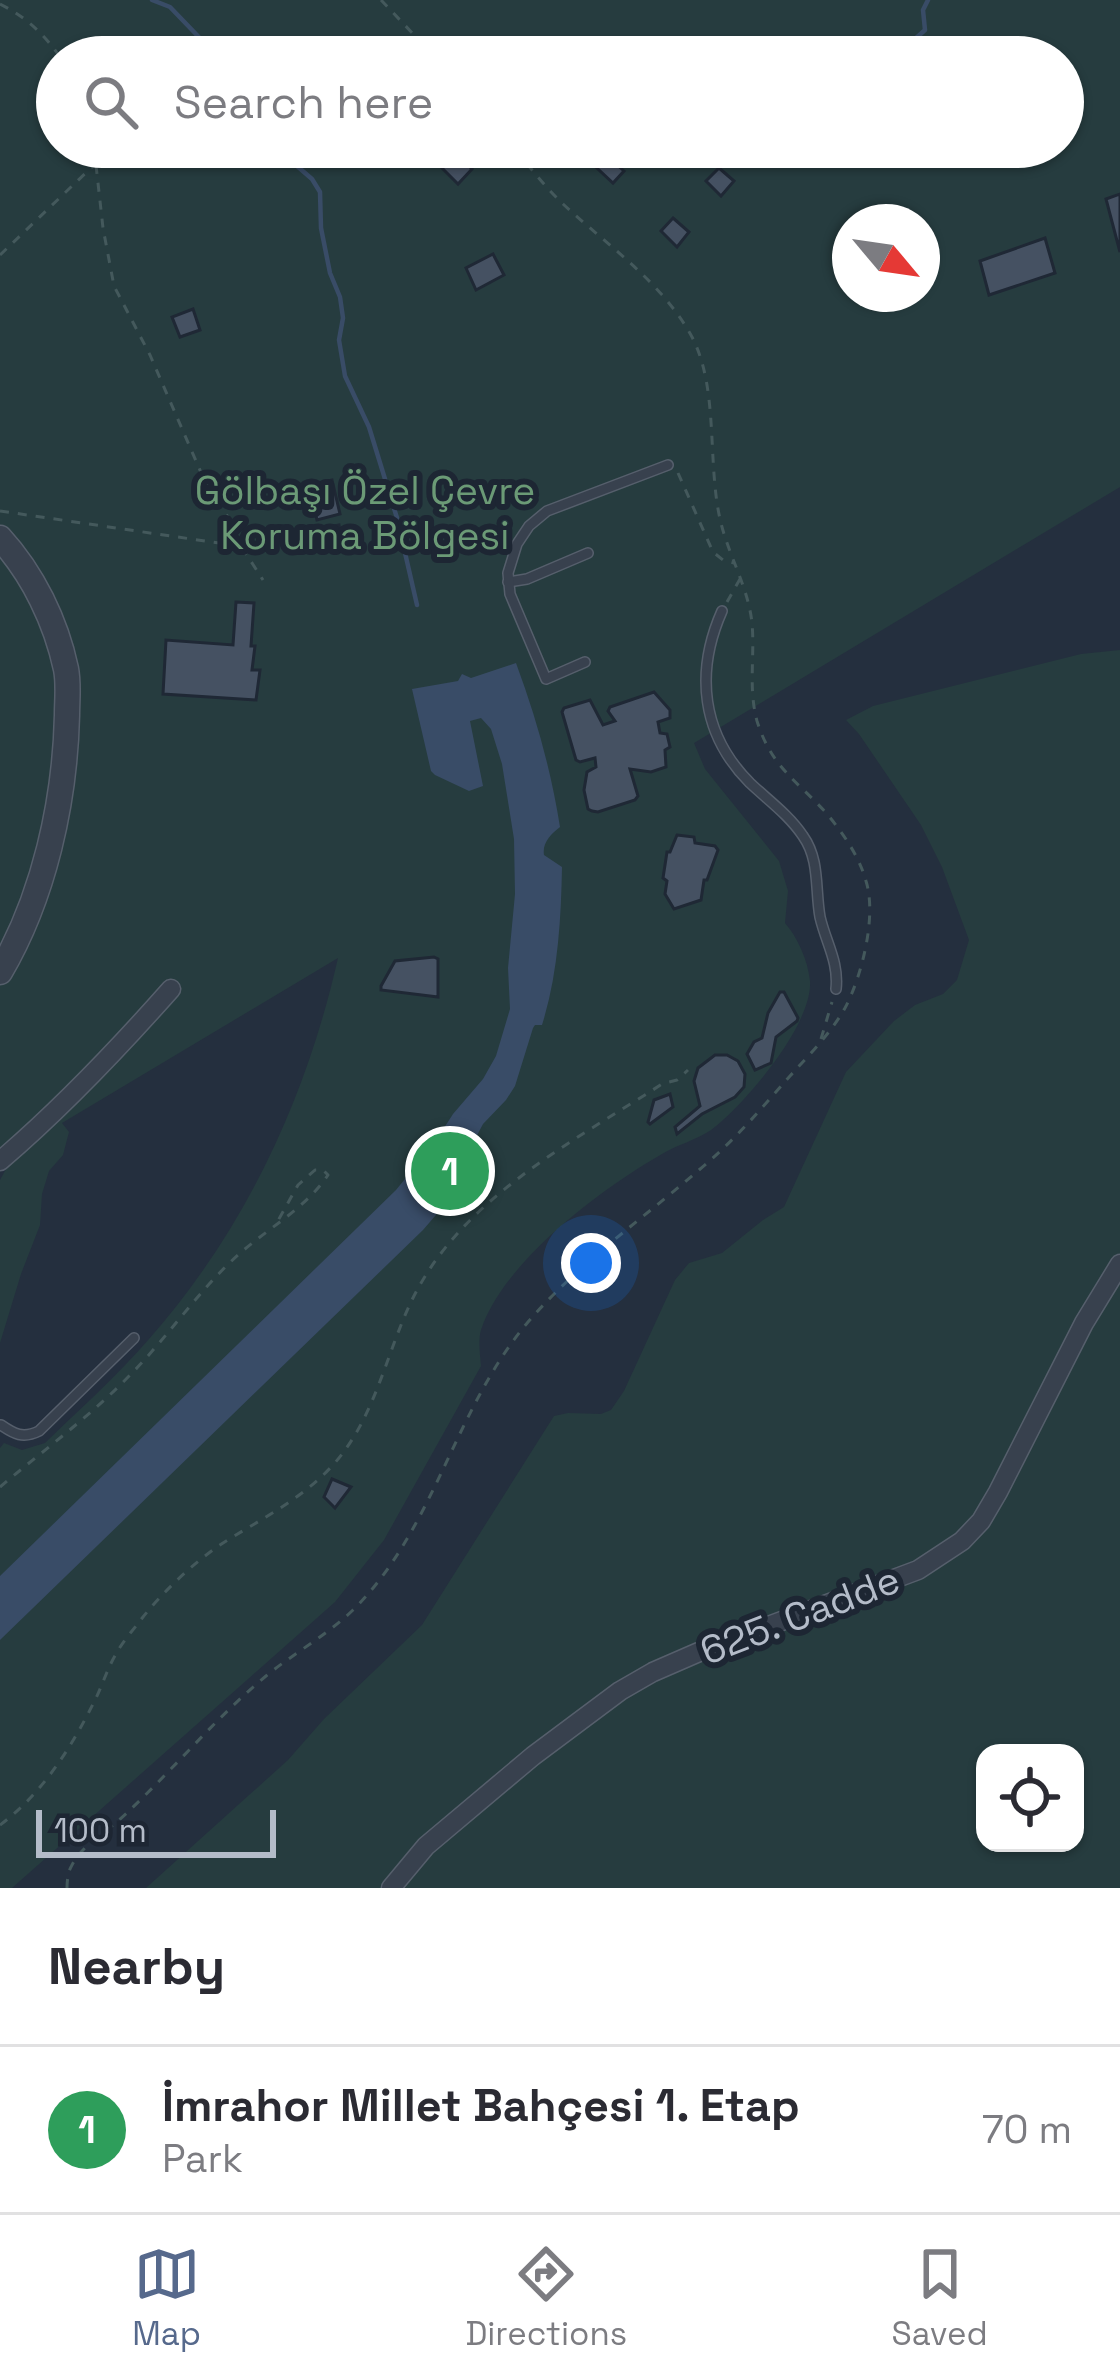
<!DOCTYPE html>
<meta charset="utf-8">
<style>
body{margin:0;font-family:"Space Grotesk",sans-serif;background:#f2f2f3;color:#2b2b33}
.controls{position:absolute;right:36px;bottom:36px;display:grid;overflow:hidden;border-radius:24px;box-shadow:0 3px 9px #0004}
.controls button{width:108px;height:108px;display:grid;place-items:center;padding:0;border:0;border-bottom:3px solid #e1e1e2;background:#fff;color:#2b2b33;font:60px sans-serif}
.compass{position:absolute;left:832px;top:204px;width:108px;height:108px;border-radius:50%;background:#fff;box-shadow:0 3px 9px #0004;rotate:119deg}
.scale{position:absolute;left:36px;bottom:30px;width:240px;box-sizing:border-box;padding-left:12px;border:6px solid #b4bcc9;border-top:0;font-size:33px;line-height:42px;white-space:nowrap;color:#b4bcc9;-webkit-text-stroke:9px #1d2633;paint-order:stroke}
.you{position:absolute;left:591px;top:1263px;width:42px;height:42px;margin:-30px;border:9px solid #fff;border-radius:50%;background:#1a73e8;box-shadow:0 0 0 18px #1a73e833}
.badge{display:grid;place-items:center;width:78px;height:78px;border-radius:50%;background:#56698c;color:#fff;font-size:39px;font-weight:700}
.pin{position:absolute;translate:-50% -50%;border:6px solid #fff;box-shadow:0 3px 12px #0006}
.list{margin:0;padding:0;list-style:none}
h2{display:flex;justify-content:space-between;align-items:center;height:156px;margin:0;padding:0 48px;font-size:51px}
h2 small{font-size:39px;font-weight:400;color:#7c7c81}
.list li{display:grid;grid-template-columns:78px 1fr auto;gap:36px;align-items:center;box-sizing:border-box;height:168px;padding:0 48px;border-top:3px solid #e1e1e2}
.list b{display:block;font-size:45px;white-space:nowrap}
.list p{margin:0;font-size:39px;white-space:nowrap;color:#7c7c81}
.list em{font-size:39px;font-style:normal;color:#7c7c81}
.icon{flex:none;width:66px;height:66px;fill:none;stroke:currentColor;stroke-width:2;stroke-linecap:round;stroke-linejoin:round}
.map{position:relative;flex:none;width:1120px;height:1888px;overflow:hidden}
.search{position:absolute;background:#fff;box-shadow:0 3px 9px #0004;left:36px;right:36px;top:36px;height:132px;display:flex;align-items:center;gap:30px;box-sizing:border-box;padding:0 42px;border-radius:66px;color:#7c7c81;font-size:45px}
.sheet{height:324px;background:#fff}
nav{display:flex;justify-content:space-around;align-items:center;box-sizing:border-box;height:168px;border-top:3px solid #e1e1e2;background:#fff;font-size:33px;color:#7c7c81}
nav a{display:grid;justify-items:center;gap:6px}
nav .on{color:#56698c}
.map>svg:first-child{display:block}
</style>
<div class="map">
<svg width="1120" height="1888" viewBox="0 0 1120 1888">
<rect width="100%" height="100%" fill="#242f3e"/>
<g fill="#263c3f" fill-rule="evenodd">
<path d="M0,0H1120V487L694,743L705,769L779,861L788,891L785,923C798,938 808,961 810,981C813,1025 744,1105 711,1130C696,1140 677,1145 662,1154C601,1189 504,1261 481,1330C478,1340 480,1354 481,1366L384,1540L335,1602L12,1888H0V1448L4,1443L22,1450L45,1443C80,1409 117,1376 149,1339C245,1230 306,1099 338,958L62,1123L69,1132L63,1155L49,1171L42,1194L40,1225L21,1274L0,1343V1180L12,1158L0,1161ZM57,57H1063V147H57ZM850,222H922V294H850Z"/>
<path d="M1120,650V1888H146L288,1760L324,1719L422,1625L554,1416L568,1413L601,1414L611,1410L624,1391L675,1280L689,1263L722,1253L763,1220L784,1207L846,1072L894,1021L915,1005L943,994L957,980L969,940L942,867L921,825L859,734L846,720L873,706L1081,654ZM985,1753H1075V1843H985Z"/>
</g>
<path fill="#394c67" d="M516,663C536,717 551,770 560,827C551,834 542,843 544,855L562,867C561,920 558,974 542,1025H535L533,1028L515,1086L506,1100L483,1124L474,1141L476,1147L483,1154L454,1194L423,1230L0,1640V1576L396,1190L435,1142L453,1114L483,1079L496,1056L510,1009L508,968L515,894L514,839L502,764L491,729L481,718L470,721L483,786L469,791L435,775L431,771L412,689L458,681L462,674L471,678Z"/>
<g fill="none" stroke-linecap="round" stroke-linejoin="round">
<g stroke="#394c67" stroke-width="4.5">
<path d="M152,0L170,7L218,57"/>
<path d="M895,57L925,30L923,10L928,0"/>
<path d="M275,147L312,179L320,192L321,228L330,273L340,297L343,318L339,340L345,376L369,427L397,518L417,605"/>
</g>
</g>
<g fill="#455162" stroke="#1f2835" stroke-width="3">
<path d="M592,147H597L624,171L613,183L584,156Z"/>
<path d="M454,151L472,169L458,184L440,166Z"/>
<path d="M719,168L734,181L721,196L706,181Z"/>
<path d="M1120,194V252L1106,199Z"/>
<path d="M673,218L689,232L677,247L661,231Z"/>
<path d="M1045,238L1055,273L989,295L980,261Z"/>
<path d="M493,254L504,275L476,290L466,268Z"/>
<path d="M193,309L200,330L180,337L172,317Z"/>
<path d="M332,480L340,514L317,520L309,485Z"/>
<path d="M339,525L342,543L320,547L317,529Z"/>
<path d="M236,602L254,603L251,646H255L252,670H260L256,700L163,694L166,640L233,645Z"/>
<path d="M654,692L670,710V718L658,722L660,733L667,734L670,747L665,750L666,767L651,772L630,769L638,796L635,800L598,812L592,811L588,809L584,790L587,772L596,767L595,758L580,762L576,760L562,712L564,708L590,700L603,725L615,721L608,711L610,707Z"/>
<path d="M677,835L694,837L695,843L715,846L718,850L707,880H704L701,900L674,909L665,894L667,881L663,878L667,852H670Z"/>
<path d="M434,957L438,959V997L381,990V986L395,961Z"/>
<path d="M780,992H784L798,1018L797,1021L776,1037L771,1063L755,1070L747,1054L754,1042L762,1038L768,1013Z"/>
<path d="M715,1055H727L738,1061L745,1074L744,1087L735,1097L702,1114L677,1134L675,1127L700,1106L694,1081L698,1068Z"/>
<path d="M670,1094L673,1107L650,1124L648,1122L654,1100Z"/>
<path d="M332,1479L351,1487L335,1508L324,1497Z"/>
</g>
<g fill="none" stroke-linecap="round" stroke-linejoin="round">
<defs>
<g id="service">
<path d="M508,582L527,579L588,553"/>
<path d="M722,611C695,672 701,734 750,783C768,800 789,815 803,836C820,860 815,889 820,917C826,943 839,962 836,989"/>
<path d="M585,662L546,679L510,594L508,573L517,544L529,526L547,511L668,465"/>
<path d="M1,1425C14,1434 23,1439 39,1431L134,1338"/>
</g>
<g id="minor">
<path d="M0,1161C62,1108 117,1050 171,989"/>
<path d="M391,1888L426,1846L533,1756L620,1691L653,1672L699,1652L918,1570L962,1541L981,1521L998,1492L1084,1323L1120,1264"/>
</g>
<path id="tertiary" d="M0,538C33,574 56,622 66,669C69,684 67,700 67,715C65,802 44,897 0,972"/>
</defs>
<use href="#service" stroke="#565f6c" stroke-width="12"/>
<use href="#minor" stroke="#565f6c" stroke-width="21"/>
<use href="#tertiary" stroke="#565f6c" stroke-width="27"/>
<g stroke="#44595c" stroke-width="3" stroke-dasharray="9 9" stroke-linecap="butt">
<path d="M381,0L435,57"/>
<path d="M0,4C26,17 44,34 60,57"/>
<path d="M94,147L103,228L114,286L150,355L209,491L231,521L241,546L263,580"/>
<path d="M0,255L94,165"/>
<path d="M678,473L713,552L723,560L734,563"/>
<path d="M0,511L239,546"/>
<path d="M727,602L740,579"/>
<path d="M821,1039L832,1002"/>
<path d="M0,1487C45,1449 92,1415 133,1372C169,1335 200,1289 238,1255C268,1228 305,1209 328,1175L323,1170H315L298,1185L275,1226"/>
<path d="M0,1825C41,1795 71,1748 93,1704C102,1687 107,1669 116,1654C123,1641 134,1629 143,1617C165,1590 193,1563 223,1543C261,1519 302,1499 333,1465C375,1418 385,1357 411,1302C460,1199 571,1143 662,1084L677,1080L688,1070"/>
<path d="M67,1888C67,1882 68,1872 71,1867C80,1847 102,1835 118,1821C169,1775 213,1720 266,1676C294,1653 326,1636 353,1610C435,1529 454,1409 528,1322C578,1264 641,1220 699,1170C733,1142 761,1109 790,1076C809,1055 831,1033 845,1008C862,976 877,916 866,881C859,856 844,835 828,815C798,781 772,769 757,721C748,688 755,656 752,623C748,586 728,555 720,519C707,461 719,389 692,337C662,282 608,246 563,204C545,187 529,166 513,147"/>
</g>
<use href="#service" stroke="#38414e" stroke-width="9"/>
<use href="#minor" stroke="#38414e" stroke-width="18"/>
<use href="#tertiary" stroke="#38414e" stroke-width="24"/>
</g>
<g text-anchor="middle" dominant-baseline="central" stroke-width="12" stroke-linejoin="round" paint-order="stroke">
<g font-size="39" fill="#6b9a76" stroke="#1d2633">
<text x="365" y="490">Gölbaşı Özel Çevre<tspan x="365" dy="45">Koruma Bölgesi</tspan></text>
</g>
<g font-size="39" fill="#b4bcc9" stroke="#1d2633">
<text transform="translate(800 1615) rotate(-21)">625. Cadde</text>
</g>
</g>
</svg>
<div class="controls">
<button><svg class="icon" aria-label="locate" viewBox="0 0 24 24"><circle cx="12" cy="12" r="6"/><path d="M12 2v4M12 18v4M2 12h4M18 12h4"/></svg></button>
</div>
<svg class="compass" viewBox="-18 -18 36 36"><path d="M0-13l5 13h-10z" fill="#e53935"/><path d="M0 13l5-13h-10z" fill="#7c7c81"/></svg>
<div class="scale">100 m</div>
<div class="you"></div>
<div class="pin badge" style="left:450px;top:1171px;background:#2e9e5b">1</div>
<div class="search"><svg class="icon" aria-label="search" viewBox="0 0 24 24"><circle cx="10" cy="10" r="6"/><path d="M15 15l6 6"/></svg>Search here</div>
</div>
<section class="sheet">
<h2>Nearby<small></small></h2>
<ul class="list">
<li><span class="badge" style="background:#2e9e5b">1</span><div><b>İmrahor Millet Bahçesi 1. Etap</b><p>Park</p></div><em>70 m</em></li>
</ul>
</section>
<nav>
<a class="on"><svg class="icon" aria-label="map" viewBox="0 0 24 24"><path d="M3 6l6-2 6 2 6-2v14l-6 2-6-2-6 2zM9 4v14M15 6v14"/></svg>Map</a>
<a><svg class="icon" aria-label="directions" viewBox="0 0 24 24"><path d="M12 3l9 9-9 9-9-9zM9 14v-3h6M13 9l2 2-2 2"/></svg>Directions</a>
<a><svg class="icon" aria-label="saved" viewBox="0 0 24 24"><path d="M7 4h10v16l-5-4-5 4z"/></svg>Saved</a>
</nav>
